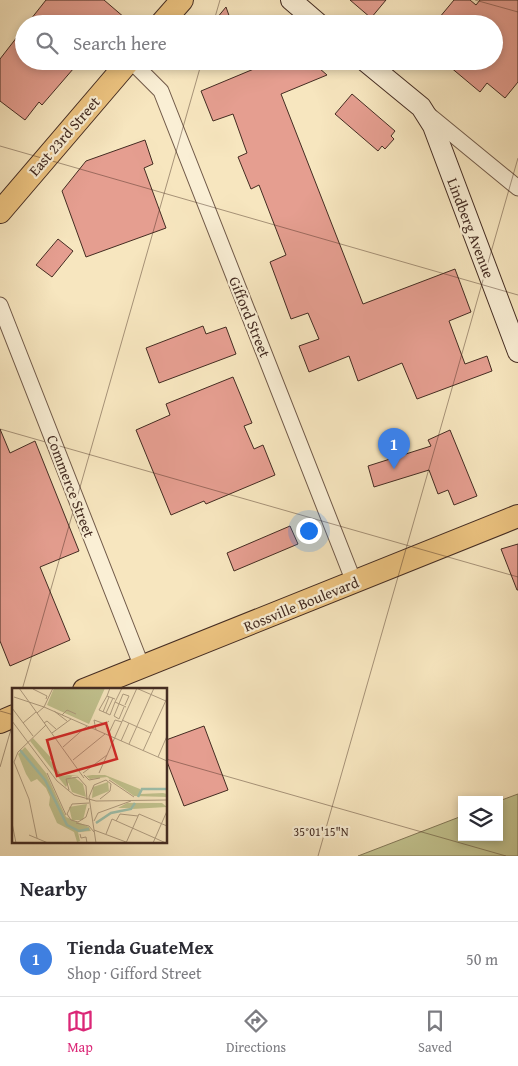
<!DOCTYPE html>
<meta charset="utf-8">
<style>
body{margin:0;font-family:"Gentium Book Plus",serif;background:#f2f2f3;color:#2b2b33}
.controls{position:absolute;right:15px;bottom:15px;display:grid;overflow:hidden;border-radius:0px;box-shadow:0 2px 8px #0003}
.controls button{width:45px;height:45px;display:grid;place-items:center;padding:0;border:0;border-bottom:1px solid #e1e1e2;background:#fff;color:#2b2b33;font:25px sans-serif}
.you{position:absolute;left:308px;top:530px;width:18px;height:18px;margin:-12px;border:4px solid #fff;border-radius:50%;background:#1a73e8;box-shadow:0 0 0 8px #1a73e833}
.badge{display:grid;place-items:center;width:32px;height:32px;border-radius:50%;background:#db2777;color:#fff;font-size:16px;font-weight:700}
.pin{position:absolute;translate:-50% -41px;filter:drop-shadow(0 1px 2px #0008)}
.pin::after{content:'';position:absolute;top:26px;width:18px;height:15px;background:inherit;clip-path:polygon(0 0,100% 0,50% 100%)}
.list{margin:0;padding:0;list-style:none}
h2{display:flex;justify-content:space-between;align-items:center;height:65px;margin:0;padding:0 20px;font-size:21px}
h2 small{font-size:16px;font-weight:400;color:#7c7c81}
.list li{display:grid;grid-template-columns:32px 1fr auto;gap:15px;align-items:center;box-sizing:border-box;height:75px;padding:0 20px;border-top:1px solid #e1e1e2}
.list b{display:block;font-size:19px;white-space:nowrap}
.list p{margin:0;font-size:16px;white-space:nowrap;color:#7c7c81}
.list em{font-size:16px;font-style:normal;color:#7c7c81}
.icon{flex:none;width:28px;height:28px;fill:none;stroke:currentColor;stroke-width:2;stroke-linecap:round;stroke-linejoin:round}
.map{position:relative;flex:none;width:518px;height:856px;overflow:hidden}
.search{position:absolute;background:#fff;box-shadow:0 2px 8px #0003;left:15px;right:15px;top:15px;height:55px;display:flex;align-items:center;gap:12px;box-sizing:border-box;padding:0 18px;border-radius:28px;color:#7c7c81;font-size:19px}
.sheet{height:140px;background:#fff}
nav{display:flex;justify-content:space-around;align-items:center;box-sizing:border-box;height:70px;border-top:1px solid #e1e1e2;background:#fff;font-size:14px;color:#7c7c81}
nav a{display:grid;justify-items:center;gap:2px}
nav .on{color:#db2777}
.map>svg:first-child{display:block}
</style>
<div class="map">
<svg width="518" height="856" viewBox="0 0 518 856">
<rect width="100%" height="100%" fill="#f7e6bf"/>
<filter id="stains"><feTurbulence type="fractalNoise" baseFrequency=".004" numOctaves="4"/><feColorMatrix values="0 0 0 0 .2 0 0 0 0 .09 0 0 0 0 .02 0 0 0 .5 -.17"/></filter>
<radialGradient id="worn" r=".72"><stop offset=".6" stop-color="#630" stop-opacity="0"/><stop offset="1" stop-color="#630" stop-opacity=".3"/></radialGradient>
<path fill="#c2c38f" stroke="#837858" d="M518,794V856H358L462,816V837H499V801Z"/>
<g fill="#e59e90" stroke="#442c22">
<path d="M46,0H104L132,24H27Z"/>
<path d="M350,0H386L371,18Z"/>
<path d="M454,0H470L476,5L480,0H518V82L505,98L487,83L480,92L443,61H494V24H434Z"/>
<path d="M226,7L232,24H212Z"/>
<path d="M24,28V61H80L42,105L39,102L25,120L0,101V59Z"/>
<path d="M273,61H311L327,75L281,94L363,304L455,269L471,312L449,321L465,364L487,356L492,371L417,399L402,363L358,381L349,356L309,372L299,346L319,339L308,313L291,319L270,262L286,255L259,185L251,189L238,157L247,153L233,114L213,121L201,91Z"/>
<path d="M352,94L395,131L391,136L394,139L385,149L382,146L378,151L335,114Z"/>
<path d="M145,140L153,164L144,168L166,228L86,257L62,191L86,161Z"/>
<path d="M58,239L73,251L52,277L36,265Z"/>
<path d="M203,326L206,334L226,327L236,354L159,383L146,348Z"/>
<path d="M233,377L252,423L244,426L254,449L263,445L275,475L206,504L204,501L171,515L136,430L170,415L166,404Z"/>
<path d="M0,429L10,453L35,441L79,551L40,567L70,640L10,666L0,641Z"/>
<path d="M450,430L477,496L454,505L448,490L438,494L429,470L374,487L368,466L431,446L428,440Z"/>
<path d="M290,526L298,544L234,571L227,553Z"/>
<path d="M518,544V590H517L501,549Z"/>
<path d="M204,726L228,790L184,806L166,759V740Z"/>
</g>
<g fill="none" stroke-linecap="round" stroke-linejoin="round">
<defs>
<g id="minor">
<path d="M131,61L161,91L354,582"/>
<path d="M429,115L518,188"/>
<path d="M0,305L142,667"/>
</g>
<g id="secondary">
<path d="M291,0L319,24"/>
<path d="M365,61L421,107L433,126L518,352"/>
</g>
<g id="primary">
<path d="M161,24L182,0"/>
<path d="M0,212L129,61"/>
<path d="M84,690L518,516"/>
<path d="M0,722L14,716"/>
</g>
</defs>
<use href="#minor" stroke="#715a49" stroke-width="17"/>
<use href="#secondary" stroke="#442c22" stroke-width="22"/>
<use href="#primary" stroke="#442c22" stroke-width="24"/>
<use href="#minor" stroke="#faefd5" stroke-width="15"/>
<use href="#secondary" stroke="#faefd5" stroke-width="20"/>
<use href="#primary" stroke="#ecc380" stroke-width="22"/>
</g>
<path fill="none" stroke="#442c22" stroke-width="1" stroke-opacity="0.45" d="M475,0L518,12M213,24L220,0M0,146L518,295M0,429L518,577M22,690L202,61M0,711L14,715M166,759L506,856M0,767L14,719M318,856L518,158"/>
<g text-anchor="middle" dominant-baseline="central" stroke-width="4.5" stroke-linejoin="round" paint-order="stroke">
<g font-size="15" fill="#442c22" stroke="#faefd5">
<text transform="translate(64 136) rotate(-49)">East 23rd Street</text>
<text transform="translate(471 228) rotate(69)">Lindberg Avenue</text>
<text transform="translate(250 317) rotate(68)">Gifford Street</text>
<text transform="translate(71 486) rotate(69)">Commerce Street</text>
<text transform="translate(301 604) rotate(-22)">Rossville Boulevard</text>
</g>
</g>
<g transform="translate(12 688)">
<rect width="155" height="155" fill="#f7e6bf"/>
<path d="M42,0H93L77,36L35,17ZM21,50L40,71L38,72L50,88L57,87L67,88H60L54,99L18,53ZM13,59L34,85L54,129L77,139L79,143L66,144L68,153L65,154L62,144L45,135L37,117L38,109L34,100L25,91L19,94L14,86L6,66ZM80,87H93L128,101L129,106L151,105L155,106V109L122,108L95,89L78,91L74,88ZM62,89L71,96L74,109L60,104L55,91ZM96,94L97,103L80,110L81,99ZM115,115H150L155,119L120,121L123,117L118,120H106ZM75,116L71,132H60L57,119Z" fill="#c2c38f"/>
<path fill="none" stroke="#9ec0ac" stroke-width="2.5" d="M8,62L33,92L55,137L67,143L77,141M126,109L130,101H155M84,135L99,125L119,121L123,115"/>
<path fill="none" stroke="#af9c80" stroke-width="1" d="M7,0L72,90M98,0L95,8L103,11M110,0L103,14L114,19M124,0L154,13M21,1L35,8L34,11M2,9L32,19L155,73M101,10L94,25L98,27L103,14M112,19L107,31L102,28L111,6L117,8L113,17M0,20L21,48M42,23L55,33M91,24L97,9M25,25L32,19L41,0M94,25L87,22L95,8M50,27L55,22L64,26M110,32L139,45M0,33L45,93L62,107L84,113L155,112M11,35L24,24M32,35L35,33L44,41M84,42L82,32L93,36L97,33M40,45L59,31M96,47L103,32L110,34M109,53L117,35M117,56L142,0M51,59L75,38M131,63L155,10M146,69L155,48M61,72L93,46M35,85L54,127M71,85L95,67L125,0M87,85L95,67M72,87L77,92L88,90M97,92L122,109M57,102L54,91L66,89L74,98L75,112M77,115L60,116L55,126L59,132L66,134L74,129L77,120M82,133L86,125L119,113M104,133L108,126L126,128M0,135L4,155M64,135L77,138L82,144M82,142L114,154M68,146L69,150L74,149L75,155M94,146L100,131L154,155M17,147L36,155M25,150L17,111L2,74L6,64L34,37M84,155L77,109L82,97L94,92L99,96L98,103L88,111M114,155L127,126L155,138M141,155L155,123"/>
<path fill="#d62828" fill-opacity="0.15" stroke="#d62828" stroke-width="2.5" d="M94,35L105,71L45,88L35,52Z"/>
<rect width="155" height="155" fill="none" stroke="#442c22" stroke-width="2.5"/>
</g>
<g font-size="12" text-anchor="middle" fill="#442c22" stroke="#faefd5" stroke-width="4.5" stroke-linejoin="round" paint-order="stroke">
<text x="321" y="836">35°01'15"N</text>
</g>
<rect width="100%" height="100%" filter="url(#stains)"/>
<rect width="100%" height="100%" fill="url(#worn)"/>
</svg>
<div class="controls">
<button><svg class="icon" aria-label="layers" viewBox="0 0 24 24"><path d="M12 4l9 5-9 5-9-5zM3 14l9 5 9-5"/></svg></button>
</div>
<div class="you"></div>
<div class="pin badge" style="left:394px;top:469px;background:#3f7fe0">1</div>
<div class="search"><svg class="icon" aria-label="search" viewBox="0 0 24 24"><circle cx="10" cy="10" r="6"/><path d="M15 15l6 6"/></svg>Search here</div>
</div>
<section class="sheet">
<h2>Nearby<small></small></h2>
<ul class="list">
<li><span class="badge" style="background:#3f7fe0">1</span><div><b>Tienda GuateMex</b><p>Shop · Gifford Street</p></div><em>50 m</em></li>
</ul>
</section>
<nav>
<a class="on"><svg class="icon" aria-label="map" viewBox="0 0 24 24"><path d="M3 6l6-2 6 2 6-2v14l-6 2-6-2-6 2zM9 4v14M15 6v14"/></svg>Map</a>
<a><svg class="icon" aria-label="directions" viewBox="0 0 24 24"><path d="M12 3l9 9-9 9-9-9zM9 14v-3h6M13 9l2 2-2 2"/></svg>Directions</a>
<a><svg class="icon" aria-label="saved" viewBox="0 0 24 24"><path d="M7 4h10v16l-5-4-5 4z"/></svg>Saved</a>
</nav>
